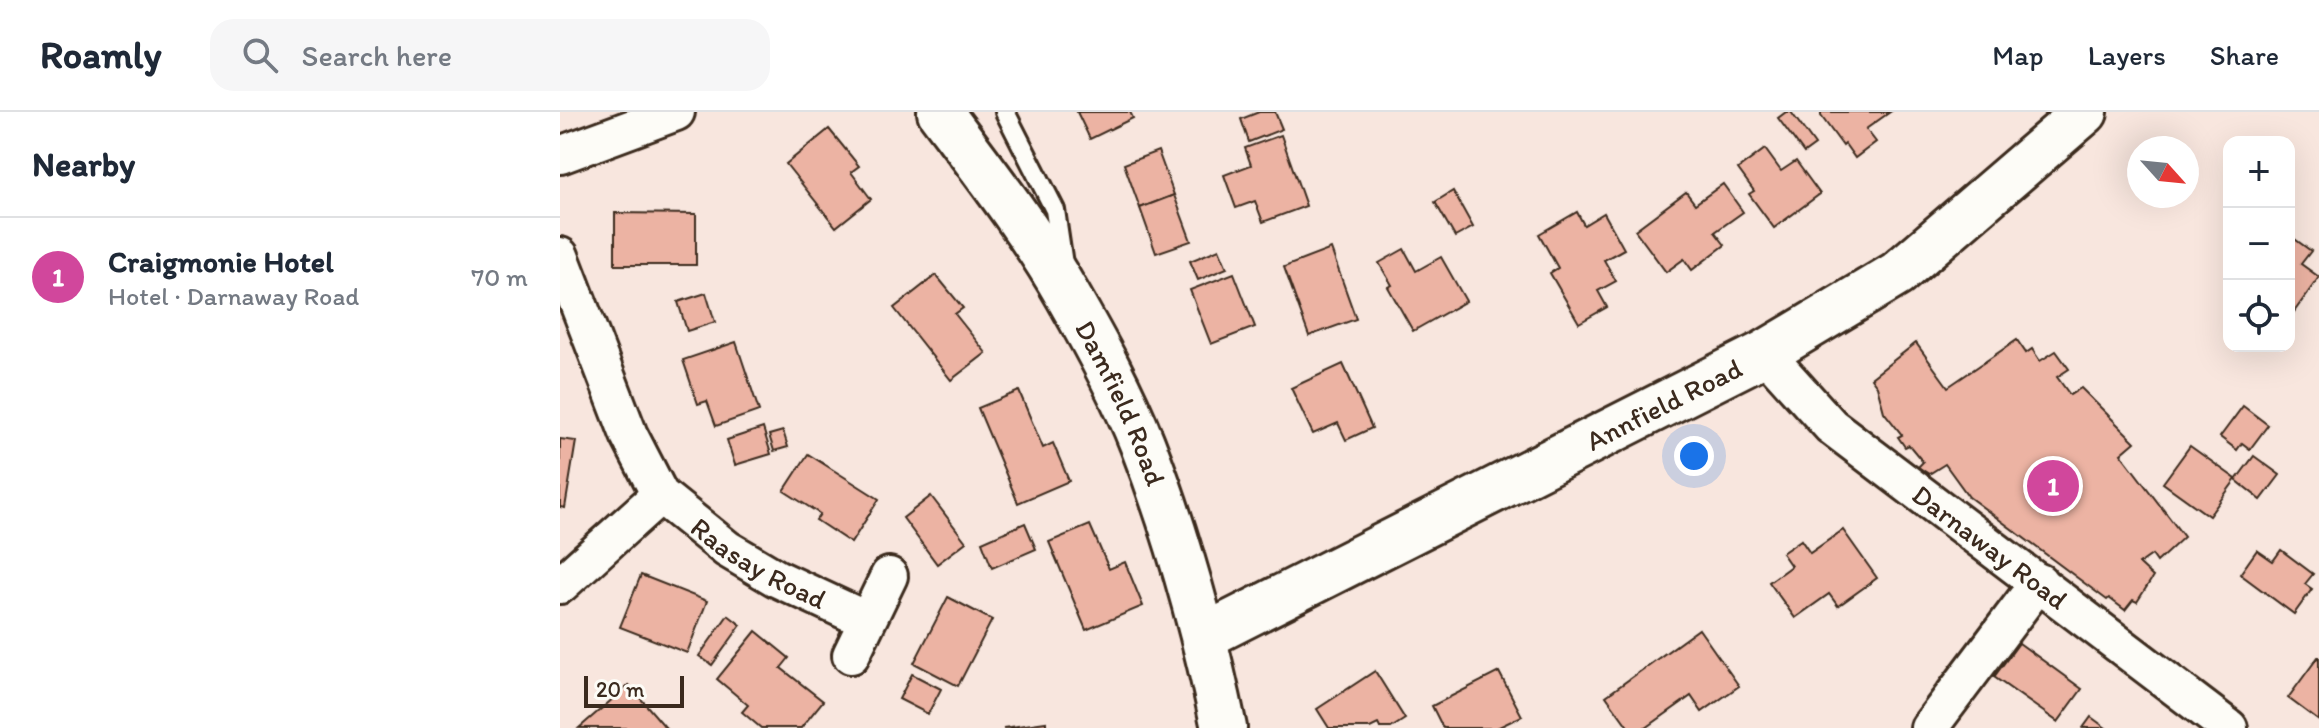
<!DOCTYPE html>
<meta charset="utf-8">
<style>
body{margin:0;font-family:Itim,sans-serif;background:#f6f6f7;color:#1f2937}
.controls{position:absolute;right:24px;top:24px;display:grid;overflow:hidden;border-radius:16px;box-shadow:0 8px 32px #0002}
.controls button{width:72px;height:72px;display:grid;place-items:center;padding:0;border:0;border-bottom:2px solid #e0e1e3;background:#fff;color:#1f2937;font:40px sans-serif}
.compass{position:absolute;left:1567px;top:24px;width:72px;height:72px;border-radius:50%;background:#fff;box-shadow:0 8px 32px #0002;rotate:117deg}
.scale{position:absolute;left:24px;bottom:20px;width:100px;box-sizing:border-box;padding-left:8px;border:4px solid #3b2a1e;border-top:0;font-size:22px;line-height:28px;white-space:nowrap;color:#3b2a1e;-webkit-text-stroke:6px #fdfcf7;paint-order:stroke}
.you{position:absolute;left:1134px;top:344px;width:28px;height:28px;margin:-20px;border:6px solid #fff;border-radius:50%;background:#1a73e8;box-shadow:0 0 0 12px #1a73e833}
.badge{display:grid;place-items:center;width:52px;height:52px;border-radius:50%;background:#1a73e8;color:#fff;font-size:26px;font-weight:700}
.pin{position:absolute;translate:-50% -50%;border:4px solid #fff;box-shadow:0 2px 8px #0006}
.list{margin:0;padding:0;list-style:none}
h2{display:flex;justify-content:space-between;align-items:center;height:104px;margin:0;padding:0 32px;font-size:34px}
h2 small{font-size:26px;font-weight:400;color:#747a83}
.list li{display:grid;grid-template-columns:52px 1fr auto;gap:24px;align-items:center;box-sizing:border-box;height:120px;padding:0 32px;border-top:2px solid #e0e1e3}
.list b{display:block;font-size:30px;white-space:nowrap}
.list p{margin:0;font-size:26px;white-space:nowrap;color:#747a83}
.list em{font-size:26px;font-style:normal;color:#747a83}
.icon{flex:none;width:44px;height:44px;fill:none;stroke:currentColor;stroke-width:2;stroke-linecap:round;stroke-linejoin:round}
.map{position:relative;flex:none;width:1759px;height:616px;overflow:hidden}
header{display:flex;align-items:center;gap:48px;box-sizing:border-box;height:112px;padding:0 40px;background:#fff;border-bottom:2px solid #e0e1e3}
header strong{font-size:38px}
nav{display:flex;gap:44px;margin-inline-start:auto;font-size:28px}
.search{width:560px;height:72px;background:#f6f6f7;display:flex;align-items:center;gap:20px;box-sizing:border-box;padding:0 28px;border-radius:24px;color:#747a83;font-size:30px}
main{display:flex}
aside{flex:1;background:#fff}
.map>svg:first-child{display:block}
</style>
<header>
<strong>Roamly</strong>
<div class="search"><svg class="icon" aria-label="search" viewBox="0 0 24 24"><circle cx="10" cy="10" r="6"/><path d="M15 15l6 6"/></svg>Search here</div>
<nav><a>Map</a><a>Layers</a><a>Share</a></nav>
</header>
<main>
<aside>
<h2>Nearby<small></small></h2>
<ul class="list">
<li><span class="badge" style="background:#d1479c">1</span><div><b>Craigmonie Hotel</b><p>Hotel · Darnaway Road</p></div><em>70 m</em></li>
</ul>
</aside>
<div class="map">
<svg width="1759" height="616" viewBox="0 0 1759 616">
<rect width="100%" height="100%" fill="#f8e6de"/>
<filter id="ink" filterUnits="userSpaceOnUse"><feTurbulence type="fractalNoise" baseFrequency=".0125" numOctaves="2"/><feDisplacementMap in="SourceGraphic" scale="16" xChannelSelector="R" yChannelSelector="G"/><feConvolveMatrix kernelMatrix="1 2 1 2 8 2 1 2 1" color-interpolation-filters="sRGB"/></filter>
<g filter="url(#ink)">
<g fill="#ecb3a3" stroke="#3b2a1e" stroke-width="2">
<path d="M517,0H570L573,6L530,27Z"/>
<path d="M699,0H715L722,17L689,30L681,7Z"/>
<path d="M1226,0H1231L1255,33L1244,41L1218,6Z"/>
<path d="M1261,0H1330L1306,17L1316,30L1295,46L1285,32L1283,34L1261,4Z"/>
<path d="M269,17L299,54L291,60L311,87L276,115L226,52Z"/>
<path d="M721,23L746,94L703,110L695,89L676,96L664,63L691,53L685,36Z"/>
<path d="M1205,37L1221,59L1236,49L1260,82L1214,116L1189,82L1194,79L1178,57Z"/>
<path d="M598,39L614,83L580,96L564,52Z"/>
<path d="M1163,72L1183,100L1155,120L1165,133L1132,158L1124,147L1106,160L1075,118L1126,80L1135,92Z"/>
<path d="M893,79L913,115L895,125L875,90Z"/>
<path d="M614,83L631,129L596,141L580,96Z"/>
<path d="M1017,100L1024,113L1044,101L1064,137L1044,148L1056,169L1038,179L1047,195L1019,211L990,161L998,156L979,122Z"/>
<path d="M55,101L136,102V153H55Z"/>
<path d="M1732,125L1751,139L1741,152L1759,165L1729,207V129Z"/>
<path d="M659,137L667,156L638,168L630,149Z"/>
<path d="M771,137L796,207L749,224L724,155Z"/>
<path d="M844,137L856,159L881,145L906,189L853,219L828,175L832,173L819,151Z"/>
<path d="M674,161L695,215L651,232L630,178Z"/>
<path d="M376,163L403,196L395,202L426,241L391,268L334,196Z"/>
<path d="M146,181L155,210L127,219L118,190Z"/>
<path d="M1457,228L1466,241L1472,237L1480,249L1496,239L1509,257L1497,265L1510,283L1521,276L1575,330L1561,342L1624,425L1597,450L1592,443L1579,452L1593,465L1577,490L1573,488L1565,498L1549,486L1547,488L1409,385L1385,352L1369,362L1358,355L1363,350L1349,333L1345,335L1338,325L1342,323L1324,300L1317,274L1311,266L1356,231L1388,275Z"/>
<path d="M176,230L199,299L156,314L147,289L138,292L123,248Z"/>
<path d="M783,252L812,316L786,328L778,311L753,322L731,276Z"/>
<path d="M459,279L483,336L493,331L509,369L458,391L418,296Z"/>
<path d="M1683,294L1708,313L1690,337L1682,331L1677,338L1660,325Z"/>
<path d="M203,316L211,342L175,353L167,328Z"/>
<path d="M223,319L228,335L214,339L209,323Z"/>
<path d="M0,327L16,329L5,396L0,395Z"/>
<path d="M1630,334L1676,367L1649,404L1603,371Z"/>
<path d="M248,342L319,387L291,431L256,408L260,402L224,379Z"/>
<path d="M1694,344L1720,363L1701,388L1676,368Z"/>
<path d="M371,384L406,430L377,452L343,406Z"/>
<path d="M465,411L476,437L432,456L422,430Z"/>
<path d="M530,413L549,457L565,450L583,494L526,518L489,430Z"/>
<path d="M1283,418L1317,466L1278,494L1269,482L1235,506L1209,470L1231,454L1222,441L1241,428L1250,441Z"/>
<path d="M1697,438L1713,449L1721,438L1753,462L1745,472L1752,477L1734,502L1680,462Z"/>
<path d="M81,463L147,489L127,541L60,515Z"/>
<path d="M388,485L432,508L398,574L354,551Z"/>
<path d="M168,503L181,513L152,553L139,544Z"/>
<path d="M1139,517L1179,574L1142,600L1131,584L1086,616H1069L1046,584Z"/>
<path d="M196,519L229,546L221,556L263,589L241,616H201L182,600L188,593L157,567Z"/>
<path d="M1459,531L1522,577L1498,610L1434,565Z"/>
<path d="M1758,545H1759V609L1728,586Z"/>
<path d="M815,559L845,607L831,616H820L818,612L810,616H769L757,597Z"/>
<path d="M939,560L962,604L937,616H883L872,594Z"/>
<path d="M352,562L381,577L368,602L339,587Z"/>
<path d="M69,573L106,616H19Z"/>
<path d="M1531,605L1546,616H1523Z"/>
<path d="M486,610V616H443Z"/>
</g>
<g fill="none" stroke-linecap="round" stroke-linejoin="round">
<defs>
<path id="lane" d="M445,0L495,98L503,152"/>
<g id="street">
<path d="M0,43L116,0"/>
<path id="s1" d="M0,144L69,323L100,383L167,437L216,466L306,508"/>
<path id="s2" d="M1205,241L1271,314L1669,616"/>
<path d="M0,473L100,383"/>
<path d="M291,543L329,464"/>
<path d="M1369,616L1479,470"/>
</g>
<g id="secondary">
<path id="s3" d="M380,0C425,60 471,119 508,184C535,231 562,280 582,331C618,423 644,519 664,616"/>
<path id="s4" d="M645,524L1205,241L1337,162L1525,0"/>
</g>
</defs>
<use href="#lane" stroke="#3b2a1e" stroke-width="24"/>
<use href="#street" stroke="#3b2a1e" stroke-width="42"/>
<use href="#secondary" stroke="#3b2a1e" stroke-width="50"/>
<use href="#lane" stroke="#fdfcf7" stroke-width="18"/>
<use href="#street" stroke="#fdfcf7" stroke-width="36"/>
<use href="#secondary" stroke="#fdfcf7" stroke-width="44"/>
</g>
</g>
<g text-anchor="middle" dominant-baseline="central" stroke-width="6" stroke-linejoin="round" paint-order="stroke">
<g font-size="28" fill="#3b2a1e" stroke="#fdfcf7">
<text stroke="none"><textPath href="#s3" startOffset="344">Damfield Road</textPath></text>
<text stroke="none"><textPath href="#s4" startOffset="514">Annfield Road</textPath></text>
<text stroke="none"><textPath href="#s2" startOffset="298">Darnaway Road</textPath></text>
<text stroke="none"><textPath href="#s1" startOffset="380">Raasay Road</textPath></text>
</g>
</g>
</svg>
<div class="controls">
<button>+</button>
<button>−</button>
<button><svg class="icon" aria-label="locate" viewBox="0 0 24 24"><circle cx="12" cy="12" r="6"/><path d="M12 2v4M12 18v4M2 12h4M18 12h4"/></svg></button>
</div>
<svg class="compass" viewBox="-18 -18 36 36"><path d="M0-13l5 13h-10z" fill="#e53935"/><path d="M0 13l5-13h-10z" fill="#747a83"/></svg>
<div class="scale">20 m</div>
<div class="you"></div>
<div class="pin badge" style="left:1493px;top:374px;background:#d1479c">1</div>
</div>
</main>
